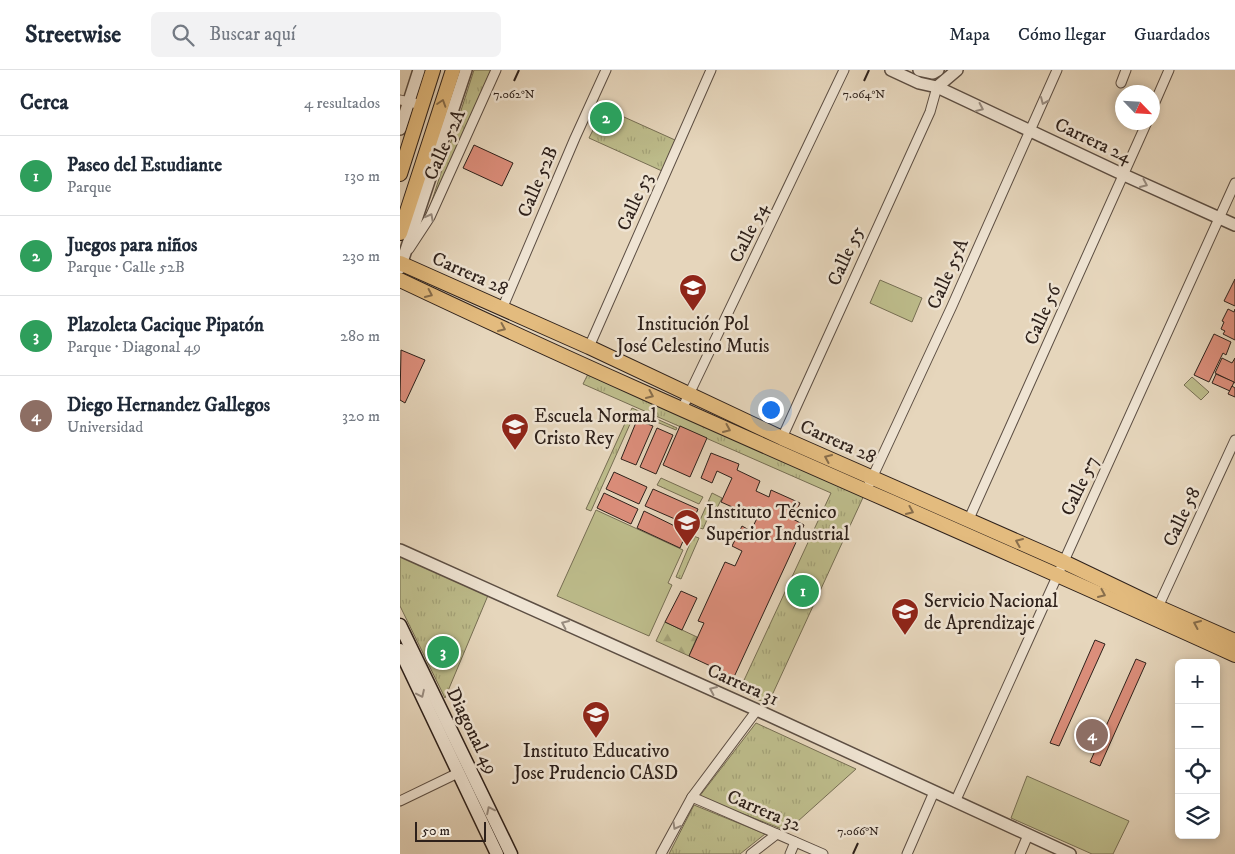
<!DOCTYPE html>
<html lang="es">
<meta charset="utf-8">
<style>
body{margin:0;font-family:"IM FELL DW Pica",serif;background:#f2f2f3;color:#1f2937}
.controls{position:absolute;right:15px;bottom:15px;display:grid;overflow:hidden;border-radius:8px;box-shadow:0 2px 8px #0003}
.controls button{width:45px;height:45px;display:grid;place-items:center;padding:0;border:0;border-bottom:1px solid #e0e1e3;background:#fff;color:#1f2937;font:25px sans-serif}
.compass{position:absolute;left:715px;top:15px;width:45px;height:45px;border-radius:50%;background:#fff;box-shadow:0 2px 8px #0003;rotate:115deg}
.scale{position:absolute;left:15px;bottom:12px;width:71px;box-sizing:border-box;padding-left:5px;border:2px solid #2e211b;border-top:0;font-size:14px;line-height:18px;white-space:nowrap;color:#2e211b;-webkit-text-stroke:4px #efe4d3;paint-order:stroke}
.you{position:absolute;left:370px;top:339px;width:18px;height:18px;margin:-12px;border:4px solid #fff;border-radius:50%;background:#1a73e8;box-shadow:0 0 0 8px #1a73e833}
.badge{display:grid;place-items:center;width:32px;height:32px;border-radius:50%;background:#d93025;color:#fff;font-size:16px;font-weight:700}
.pin{position:absolute;translate:-50% -50%;border:2px solid #fff;box-shadow:0 1px 5px #0006}
.list{margin:0;padding:0;list-style:none}
h2{display:flex;justify-content:space-between;align-items:center;height:65px;margin:0;padding:0 20px;font-size:21px}
h2 small{font-size:16px;font-weight:400;color:#747a83}
.list li{display:grid;grid-template-columns:32px 1fr auto;gap:15px;align-items:center;box-sizing:border-box;height:80px;padding:0 20px;border-top:1px solid #e0e1e3}
.list b{display:block;font-size:19px;white-space:nowrap}
.list p{margin:0;font-size:16px;white-space:nowrap;color:#747a83}
.list em{font-size:16px;font-style:normal;color:#747a83}
.icon{flex:none;width:28px;height:28px;fill:none;stroke:currentColor;stroke-width:2;stroke-linecap:round;stroke-linejoin:round}
.map{position:relative;flex:none;width:835px;height:784px;overflow:hidden}
header{display:flex;align-items:center;gap:30px;box-sizing:border-box;height:70px;padding:0 25px;background:#fff;border-bottom:1px solid #e0e1e3}
header strong{font-size:24px}
nav{display:flex;gap:28px;margin-inline-start:auto;font-size:18px}
.search{width:350px;height:45px;background:#f2f2f3;display:flex;align-items:center;gap:12px;box-sizing:border-box;padding:0 18px;border-radius:8px;color:#747a83;font-size:19px}
main{display:flex}
aside{flex:1;background:#fff}
.map>svg:first-child{display:block}
</style>
<header>
<strong>Streetwise</strong>
<div class="search"><svg class="icon" aria-label="search" viewBox="0 0 24 24"><circle cx="10" cy="10" r="6"/><path d="M15 15l6 6"/></svg>Buscar aquí</div>
<nav><a>Mapa</a><a>Cómo llegar</a><a>Guardados</a></nav>
</header>
<main>
<aside>
<h2>Cerca<small>4 resultados</small></h2>
<ul class="list">
<li><span class="badge" style="background:#2e9e5b">1</span><div><b>Paseo del Estudiante</b><p>Parque</p></div><em>130 m</em></li>
<li><span class="badge" style="background:#2e9e5b">2</span><div><b>Juegos para niños</b><p>Parque · Calle 52B</p></div><em>230 m</em></li>
<li><span class="badge" style="background:#2e9e5b">3</span><div><b>Plazoleta Cacique Pipatón</b><p>Parque · Diagonal 49</p></div><em>280 m</em></li>
<li><span class="badge" style="background:#8d6e63">4</span><div><b>Diego Hernandez Gallegos</b><p>Universidad</p></div><em>320 m</em></li>
</ul>
</aside>
<div class="map">
<svg width="835" height="784" viewBox="0 0 835 784">
<defs>
<pattern id="forest-firs" width="22" height="20" patternUnits="userSpaceOnUse" patternTransform="scale(1.25)"><rect width="22" height="20" fill="#bdbc8b"/><path d="M5 1l3.5 6h-7zM16 11l3.5 6h-7z" fill="#a3a177"/></pattern>
<pattern id="park-tufts" width="24" height="20" patternUnits="userSpaceOnUse" patternTransform="scale(1.25)"><rect width="24" height="20" fill="#bdbc8b"/><path d="M3 7l-1-3M5 7V3M7 7l1-3M15 17l-1-3M17 17v-4M19 17l1-3" fill="none" stroke="#a3a177"/></pattern>
</defs>
<rect width="100%" height="100%" fill="#e6d6bc"/>
<filter id="stains"><feTurbulence type="fractalNoise" baseFrequency=".004" numOctaves="4"/><feColorMatrix values="0 0 0 0 .2 0 0 0 0 .09 0 0 0 0 .02 0 0 0 .5 -.17"/></filter>
<radialGradient id="worn" r=".72"><stop offset=".6" stop-color="#630" stop-opacity="0"/><stop offset="1" stop-color="#630" stop-opacity=".3"/></radialGradient>
<g fill="#bdbc8b" stroke="#766e53">
<path d="M480,210L522,228L512,252L470,233Z"/>
<path d="M792,307L809,322L801,330L784,315Z"/>
<path d="M196,440L283,480L268,513L272,515L249,566L157,526Z"/>
<path d="M627,706L729,751L713,784H692L611,748Z"/>
</g>
<path fill="url(#forest-firs)" stroke="#766e53" d="M265,552L297,567L289,586L256,571Z"/>
<g fill="url(#park-tufts)" stroke="#766e53">
<path d="M74,0H91L29,140Z"/>
<path d="M204,38L275,70L262,101L189,68Z"/>
<path d="M191,298L466,421L368,634L339,621L431,423L183,314Z"/>
<path d="M232,338L277,358L276,360L235,343L191,441L186,439Z"/>
<path d="M261,408L303,427L299,434L257,415Z"/>
<path d="M312,423L322,428L317,438L313,436L303,459L297,457Z"/>
<path d="M293,466L299,468L281,509L276,507Z"/>
<path d="M0,482L89,523L45,628L0,536Z"/>
<path d="M356,653L456,699L387,761L299,727Z"/>
<path d="M294,735L365,764L340,784H269Z"/>
</g>
<g fill="#dc8e7b" stroke="#2e211b">
<path d="M74,75L113,93L102,116L63,98Z"/>
<path d="M835,209V236L824,231Z"/>
<path d="M828,239L834,242L835,239V270L823,264L825,261L821,259L824,252L822,251Z"/>
<path d="M814,264L831,272L826,285L823,283L809,312L794,305Z"/>
<path d="M1,280L25,290L5,333L0,330Z"/>
<path d="M822,288L832,293L835,288V313L815,303Z"/>
<path d="M816,304L834,312L830,321L812,313Z"/>
<path d="M832,316L835,318V327L828,324Z"/>
<path d="M237,350L253,356L236,395L221,389Z"/>
<path d="M280,356L307,368L290,407L263,395Z"/>
<path d="M257,358L273,365L256,404L240,397Z"/>
<path d="M311,383L339,394L337,400L360,411L356,421L369,427L371,420L400,433L393,449L404,455L334,607L289,586L304,553L298,551L325,492L335,496L342,481L332,476L342,456L351,461L357,448L321,432L332,408L317,401L312,413L301,408Z"/>
<path d="M214,402L247,417L239,434L206,419Z"/>
<path d="M253,419L298,439L291,456L245,436Z"/>
<path d="M204,423L238,439L231,454L197,438Z"/>
<path d="M244,441L287,462L280,478L237,458Z"/>
<path d="M281,521L297,528L282,560L265,552Z"/>
<path d="M695,570L705,574L659,676L650,673Z"/>
<path d="M736,589L746,593L700,696L690,692Z"/>
</g>
<g fill="none" stroke-linecap="round" stroke-linejoin="round">
<defs>
<g id="minor">
<path d="M721,13L726,0"/>
<path d="M0,30L22,35"/>
<path d="M752,39L769,0"/>
<path d="M9,179L30,147L96,0"/>
<path d="M102,239L175,68L206,0"/>
<path d="M189,277L311,0"/>
<path d="M282,339L444,0"/>
<path d="M382,368L530,42L537,17"/>
<path d="M466,421L552,236L657,0"/>
<path d="M568,451L747,52"/>
<path d="M758,537L835,370"/>
<path d="M292,727L423,784"/>
<path d="M0,731L58,703"/>
<path d="M555,732L835,113"/>
<path d="M261,784L292,727L357,640"/>
<path d="M351,784L377,764"/>
<path d="M390,784L395,772"/>
<path d="M507,784L534,722"/>
<path d="M620,784L628,765"/>
</g>
<g id="tertiary">
<path d="M491,0L519,13L537,17L724,105L835,155"/>
<path d="M519,0L533,3L538,0"/>
<path d="M537,17L557,0"/>
<path d="M0,59L19,0"/>
<path d="M0,198L66,0"/>
<path d="M0,480L357,640L670,784"/>
</g>
<g id="secondary">
<path d="M0,555L111,784"/>
<path d="M0,580L97,784"/>
</g>
<g id="primary">
<path d="M0,104L33,0"/>
<path d="M0,163L53,0"/>
<path d="M0,193L189,277L382,368L664,492L758,537L835,571"/>
<path d="M0,210C276,341 557,458 835,585"/>
</g>
</defs>
<use href="#minor" stroke="#5c4e43" stroke-width="11"/>
<use href="#tertiary" stroke="#5c4e43" stroke-width="14"/>
<use href="#secondary" stroke="#2e211b" stroke-width="15"/>
<use href="#primary" stroke="#2e211b" stroke-width="16"/>
<use href="#minor" stroke="#efe4d3" stroke-width="9"/>
<use href="#tertiary" stroke="#efe4d3" stroke-width="11"/>
<use href="#secondary" stroke="#efe4d3" stroke-width="12"/>
<use href="#primary" stroke="#e3bb7e" stroke-width="14"/>
</g>
<defs><path id="oneway-chevron" d="M-2-3.5L2.5 0L-2 3.5" fill="none" stroke-width="1.6" stroke-linecap="round" stroke-linejoin="round" transform="scale(1.25)"/></defs>
<g stroke="#988c80">
<use href="#oneway-chevron" transform="translate(644 31) rotate(114)"/>
<use href="#oneway-chevron" transform="translate(580 38) rotate(25)"/>
<use href="#oneway-chevron" transform="translate(744 114) rotate(24)"/>
<use href="#oneway-chevron" transform="translate(30 147) rotate(-62)"/>
<use href="#oneway-chevron" transform="translate(165 554) rotate(-156)"/>
<use href="#oneway-chevron" transform="translate(313 620) rotate(-156)"/>
<use href="#oneway-chevron" transform="translate(21 624) rotate(65)"/>
<use href="#oneway-chevron" transform="translate(90 740) rotate(-116)"/>
<use href="#oneway-chevron" transform="translate(276 756) rotate(119)"/>
</g>
<g stroke="#886e4c">
<use href="#oneway-chevron" transform="translate(42 33) rotate(-72)"/>
<use href="#oneway-chevron" transform="translate(29 224) rotate(25)"/>
<use href="#oneway-chevron" transform="translate(102 258) rotate(24)"/>
<use href="#oneway-chevron" transform="translate(250 325) rotate(24)"/>
<use href="#oneway-chevron" transform="translate(327 359) rotate(24)"/>
<use href="#oneway-chevron" transform="translate(428 388) rotate(-156)"/>
<use href="#oneway-chevron" transform="translate(510 441) rotate(24)"/>
<use href="#oneway-chevron" transform="translate(619 472) rotate(-157)"/>
<use href="#oneway-chevron" transform="translate(702 524) rotate(24)"/>
<use href="#oneway-chevron" transform="translate(797 554) rotate(-156)"/>
</g>
<path fill="none" stroke="#2e211b" stroke-width="2" d="M114,11L119,0M464,11L469,0M453,784L458,773"/>
<defs>
<symbol id="school-pin" viewBox="-11 -11 22 30"><path d="M0 17L-7.5 6A9.5 9.5 0 1 1 7.5 6Z" fill="#8f2418" stroke="#efe4d3"/><path d="M0-5L7-2L0 1L-7-2ZM-4 1L0 2.5L4 1V4Q0 6-4 4Z" fill="#fff"/></symbol>
<symbol id="university-pin" viewBox="-11 -11 22 30"><path d="M0 17L-7.5 6A9.5 9.5 0 1 1 7.5 6Z" fill="#8f2418" stroke="#efe4d3"/><path d="M0-5L7-2L0 1L-7-2ZM-4 1L0 2.5L4 1V4Q0 6-4 4Z" fill="#fff"/></symbol>
</defs>
<g fill-rule="evenodd">
<use href="#school-pin" x="277" y="202" width="32" height="43"/>
<use href="#school-pin" x="99" y="341" width="32" height="43"/>
<use href="#university-pin" x="271" y="437" width="32" height="43"/>
<use href="#university-pin" x="489" y="526" width="32" height="43"/>
<use href="#school-pin" x="180" y="629" width="32" height="43"/>
</g>
<g text-anchor="middle" dominant-baseline="central" stroke-width="5" stroke-linejoin="round" paint-order="stroke">
<g font-size="19" fill="#2e211b" stroke="#efe4d3">
<text transform="translate(693 71) rotate(25)">Carrera 24</text>
<text transform="translate(45 75) rotate(-66)">Calle 52A</text>
<text transform="translate(138 112) rotate(-67)">Calle 52B</text>
<text transform="translate(235 132) rotate(-66)">Calle 53</text>
<text transform="translate(349 163) rotate(-64)">Calle 54</text>
<text transform="translate(446 186) rotate(-66)">Calle 55</text>
<text transform="translate(70 204) rotate(24)">Carrera 28</text>
<text transform="translate(548 204) rotate(-66)">Calle 55A</text>
<text transform="translate(643 245) rotate(-66)">Calle 56</text>
<text transform="translate(438 372) rotate(24)">Carrera 28</text>
<text transform="translate(680 416) rotate(-65)">Calle 57</text>
<text transform="translate(782 447) rotate(-65)">Calle 58</text>
<text transform="translate(343 615) rotate(24)">Carrera 31</text>
<text transform="translate(72 661) rotate(64)">Diagonal 49</text>
<text transform="translate(364 741) rotate(23)">Carrera 32</text>
</g>
<g font-size="19" fill="#2e211b" stroke="#efe4d3" text-anchor="start">
<text x="293" y="254" text-anchor="middle">Institución Pol<tspan x="293" dy="22">José Celestino Mutis</tspan></text>
<text x="134" y="346">Escuela Normal<tspan x="134" dy="22">Cristo Rey</tspan></text>
<text x="306" y="442">Instituto Técnico<tspan x="306" dy="22">Superior Industrial</tspan></text>
<text x="524" y="531">Servicio Nacional<tspan x="524" dy="22">de Aprendizaje</tspan></text>
<text x="196" y="681" text-anchor="middle">Instituto Educativo<tspan x="196" dy="22">Jose Prudencio CASD</tspan></text>
</g>
</g>
<g font-size="12" text-anchor="middle" fill="#2e211b" stroke="#efe4d3" stroke-width="5" stroke-linejoin="round" paint-order="stroke">
<text x="114" y="28">7.062°N</text>
<text x="464" y="28">7.064°N</text>
<text x="458" y="765">7.066°N</text>
</g>
<rect width="100%" height="100%" filter="url(#stains)"/>
<rect width="100%" height="100%" fill="url(#worn)"/>
</svg>
<div class="controls">
<button>+</button>
<button>−</button>
<button><svg class="icon" aria-label="locate" viewBox="0 0 24 24"><circle cx="12" cy="12" r="6"/><path d="M12 2v4M12 18v4M2 12h4M18 12h4"/></svg></button>
<button><svg class="icon" aria-label="layers" viewBox="0 0 24 24"><path d="M12 4l9 5-9 5-9-5zM3 14l9 5 9-5"/></svg></button>
</div>
<svg class="compass" viewBox="-18 -18 36 36"><path d="M0-13l5 13h-10z" fill="#e53935"/><path d="M0 13l5-13h-10z" fill="#747a83"/></svg>
<div class="scale">50 m</div>
<div class="you"></div>
<div class="pin badge" style="left:403px;top:521px;background:#2e9e5b">1</div>
<div class="pin badge" style="left:206px;top:48px;background:#2e9e5b">2</div>
<div class="pin badge" style="left:43px;top:582px;background:#2e9e5b">3</div>
<div class="pin badge" style="left:692px;top:665px;background:#8d6e63">4</div>
</div>
</main>
